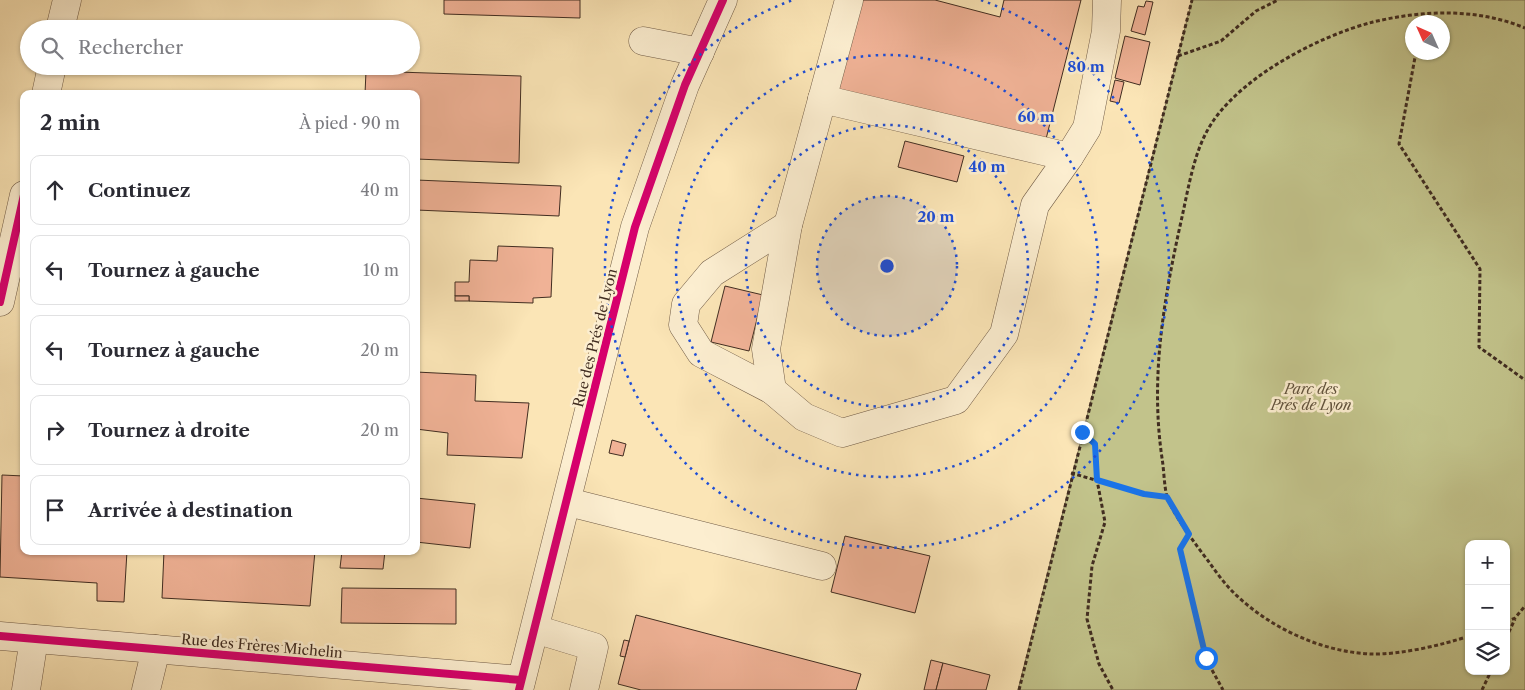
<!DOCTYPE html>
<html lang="fr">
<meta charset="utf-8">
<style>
body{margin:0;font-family:"Libre Caslon Text",serif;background:#f2f2f3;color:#2b2b33}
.controls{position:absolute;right:15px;bottom:15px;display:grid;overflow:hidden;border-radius:10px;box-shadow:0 1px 4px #0004}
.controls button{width:45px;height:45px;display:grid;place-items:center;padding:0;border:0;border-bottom:1px solid #e1e1e2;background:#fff;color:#2b2b33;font:25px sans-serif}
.compass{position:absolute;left:1405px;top:15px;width:45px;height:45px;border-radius:50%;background:#fff;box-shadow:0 1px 4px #0004;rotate:315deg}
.stop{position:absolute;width:15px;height:15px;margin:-11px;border:4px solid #1a73e8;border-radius:50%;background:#fff}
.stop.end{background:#1a73e8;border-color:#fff;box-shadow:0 1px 5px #0008}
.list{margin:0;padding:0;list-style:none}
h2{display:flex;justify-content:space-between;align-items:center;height:65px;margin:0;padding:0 20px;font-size:21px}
h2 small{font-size:16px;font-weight:400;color:#7c7c81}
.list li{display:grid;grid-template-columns:32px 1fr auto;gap:15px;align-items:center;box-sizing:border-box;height:70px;margin:0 10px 10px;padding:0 10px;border:1px solid #e1e1e2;border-radius:10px}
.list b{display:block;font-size:19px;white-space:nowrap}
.list em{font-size:16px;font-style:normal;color:#7c7c81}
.icon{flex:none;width:28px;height:28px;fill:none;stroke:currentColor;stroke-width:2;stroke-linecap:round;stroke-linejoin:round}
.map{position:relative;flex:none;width:1525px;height:690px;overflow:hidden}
.search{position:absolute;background:#fff;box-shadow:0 1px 4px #0004;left:20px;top:20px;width:400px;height:55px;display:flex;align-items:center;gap:12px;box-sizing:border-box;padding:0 18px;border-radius:28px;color:#7c7c81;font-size:19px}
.panel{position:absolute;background:#fff;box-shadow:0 1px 4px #0004;left:20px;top:90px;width:400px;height:465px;border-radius:10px}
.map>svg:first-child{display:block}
</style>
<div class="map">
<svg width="1525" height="690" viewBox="0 0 1525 690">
<rect width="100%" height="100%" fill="#fbe5b6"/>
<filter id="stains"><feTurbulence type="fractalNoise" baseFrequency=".004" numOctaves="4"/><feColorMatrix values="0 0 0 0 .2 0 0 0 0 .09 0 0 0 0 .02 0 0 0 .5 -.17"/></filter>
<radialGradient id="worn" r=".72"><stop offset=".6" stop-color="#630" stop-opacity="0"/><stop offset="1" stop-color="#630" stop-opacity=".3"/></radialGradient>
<path fill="#c2c38b" stroke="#827856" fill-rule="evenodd" d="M1192,0H1525V690H1018ZM1412,22H1442V52H1412ZM1469,544H1506V671H1469Z"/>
<g fill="#f0b296" stroke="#412d21">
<path d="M444,0H580V18L444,14Z"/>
<path d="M861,0H935L1000,17L1004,0H1081L1045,143L837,89Z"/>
<path d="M1146,1L1153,2L1145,35L1131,31L1138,6L1144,7Z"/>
<path d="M1125,36L1150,42L1140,85L1115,78Z"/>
<path d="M366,71L521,76L519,163L416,159V94H365Z"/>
<path d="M1115,80L1124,82L1119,103L1110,101Z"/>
<path d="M905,141L964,156L957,182L898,167Z"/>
<path d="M416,180L561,186L559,216L416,210Z"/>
<path d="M498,246L553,248L551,297L533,298V303L469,301V296H455V282H469L470,260L497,261Z"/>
<path d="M725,286L763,295L749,351L711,342Z"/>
<rect x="455" y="296" width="14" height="5"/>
<path d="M416,372L476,375L475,401L529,403L522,458L447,455L448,433L416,429Z"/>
<path d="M612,440L626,444L623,456L609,453Z"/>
<path d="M2,475L24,476V551H127L124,602L97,601V583L0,577Z"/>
<path d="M416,498L475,504L470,548L416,542Z"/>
<path d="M845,536L930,556L915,613L831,592Z"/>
<path d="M164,551H315L310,606L162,598Z"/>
<path d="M342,551H385L383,569L340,568Z"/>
<path d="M342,588L456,589V624L341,623Z"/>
<path d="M636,615L861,674L856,690H641L618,684Z"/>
<path d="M624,640L629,641L625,657L620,656Z"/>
<path d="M931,660L943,663L936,690H924Z"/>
<path d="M943,663L990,675L986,690H936Z"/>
</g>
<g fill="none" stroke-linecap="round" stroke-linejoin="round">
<defs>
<g id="minor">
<path d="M849,0L788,225L766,349L772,390L804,417L842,433L956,400L1004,334L1035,205L1069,157L1087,128L1106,31L1107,0"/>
<path d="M60,29L67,0"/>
<path d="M643,41L700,52"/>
<path d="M46,94L52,66"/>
<path d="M822,99L1069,157"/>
<path d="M0,302L24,195"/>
<path d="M772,390L701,353L683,325L686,304L712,273L788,225"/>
<path d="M568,502L822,566"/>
<path d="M535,629L594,647L584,690"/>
<path d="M0,636L521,680"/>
<path d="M26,690L34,639"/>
<path d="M146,690L156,649"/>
<path d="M519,690L635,227L685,85L723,0"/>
</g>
</defs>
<use href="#minor" stroke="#705b46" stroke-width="29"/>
<g stroke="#412d21" stroke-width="3" stroke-dasharray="4 2.5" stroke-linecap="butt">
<path d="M1422,22L1423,14"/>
<path d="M1416,52L1399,144L1480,269L1479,347L1525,380"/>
<path d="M1178,56L1221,41L1256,11L1278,0"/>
<path d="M1082,432L1095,444L1097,480L1105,522L1092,566L1087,619L1099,664L1113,690"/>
<path d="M1071,473L1144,494L1167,497"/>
<path d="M1189,534L1180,549L1206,659L1223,690"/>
<path d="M1506,622L1515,618L1525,606"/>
<path d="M1469,636C1443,645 1399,655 1371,654C1321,652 1268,627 1233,592C1224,583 1216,572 1209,562C1196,545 1174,516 1167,497C1164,485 1164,470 1162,458C1150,376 1164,298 1182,217C1188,190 1193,158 1206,133C1233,80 1318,36 1373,22C1423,10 1477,8 1525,28"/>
<path d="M1506,638L1515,619"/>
<path d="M1019,690L1192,0"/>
<path d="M1482,690L1491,671"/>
</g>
<use href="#minor" stroke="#fceed0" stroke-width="28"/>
<defs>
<g id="cycleway">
<path d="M0,302L24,195"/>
<path d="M0,636L521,680"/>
<path d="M519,690L635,227L685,85L723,0"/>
</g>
</defs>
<use href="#cycleway" stroke="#fceed0" stroke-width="11"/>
<use href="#cycleway" stroke="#d6006c" stroke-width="8"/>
</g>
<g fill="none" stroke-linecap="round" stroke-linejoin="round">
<path stroke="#1a73e8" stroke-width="6" d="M1082,432L1095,444L1097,480L1144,494L1167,497L1189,534L1180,549L1206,658"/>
</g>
<circle cx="887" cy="266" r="70" fill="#1d4ed8" fill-opacity=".12"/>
<g fill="none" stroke="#1d4ed8" stroke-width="2.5" stroke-dasharray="2.5 5">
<circle cx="887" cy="266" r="70"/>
<circle cx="887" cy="266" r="141"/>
<circle cx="887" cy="266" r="211"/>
<path d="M981 0A282 282 0 1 1 793 0"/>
</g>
<g text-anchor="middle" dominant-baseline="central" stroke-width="5" stroke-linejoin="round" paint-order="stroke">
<g font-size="14" fill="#412d21" stroke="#fceed0">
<text transform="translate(595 338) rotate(-76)">Rue des Prés de Lyon</text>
<text transform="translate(262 646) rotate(5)">Rue des Frères Michelin</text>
</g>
<g font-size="14" font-style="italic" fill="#61523c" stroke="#fceed0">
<text x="1311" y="389">Parc des<tspan x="1311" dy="16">Prés de Lyon</tspan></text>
</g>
</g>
<circle cx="887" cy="266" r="8" fill="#1d4ed8" stroke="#fceed0" stroke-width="2.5"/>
<g font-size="15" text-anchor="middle" font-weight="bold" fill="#1d4ed8" stroke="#fceed0" stroke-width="5" stroke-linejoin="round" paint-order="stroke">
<text x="1086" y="72">80 m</text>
<text x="1036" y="122">60 m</text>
<text x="987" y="172">40 m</text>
<text x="936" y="222">20 m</text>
</g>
<rect width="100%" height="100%" filter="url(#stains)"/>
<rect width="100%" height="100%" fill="url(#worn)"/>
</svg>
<div class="controls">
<button>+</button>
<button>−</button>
<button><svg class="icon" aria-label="layers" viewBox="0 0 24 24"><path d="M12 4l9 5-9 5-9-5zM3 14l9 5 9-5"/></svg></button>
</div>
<svg class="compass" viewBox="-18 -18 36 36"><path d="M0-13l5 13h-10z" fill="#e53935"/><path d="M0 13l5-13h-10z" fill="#7c7c81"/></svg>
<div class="stop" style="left:1206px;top:658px"></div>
<div class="stop end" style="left:1082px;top:432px"></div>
<div class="search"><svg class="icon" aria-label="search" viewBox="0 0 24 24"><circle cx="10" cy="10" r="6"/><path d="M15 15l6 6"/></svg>Rechercher</div>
<section class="panel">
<h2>2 min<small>À pied · 90 m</small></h2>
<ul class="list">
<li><svg class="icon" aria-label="ahead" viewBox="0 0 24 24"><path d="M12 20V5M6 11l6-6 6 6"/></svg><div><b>Continuez</b></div><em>40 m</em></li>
<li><svg class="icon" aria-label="left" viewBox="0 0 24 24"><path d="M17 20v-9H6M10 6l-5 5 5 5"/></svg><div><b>Tournez à gauche</b></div><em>10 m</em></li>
<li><svg class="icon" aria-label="left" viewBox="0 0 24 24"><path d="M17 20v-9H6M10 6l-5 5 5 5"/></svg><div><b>Tournez à gauche</b></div><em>20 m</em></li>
<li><svg class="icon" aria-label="right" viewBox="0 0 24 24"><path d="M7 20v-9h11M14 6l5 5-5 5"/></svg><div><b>Tournez à droite</b></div><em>20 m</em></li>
<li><svg class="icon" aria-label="arrive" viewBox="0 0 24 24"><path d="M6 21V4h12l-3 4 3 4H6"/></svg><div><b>Arrivée à destination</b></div></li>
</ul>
</section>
</div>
